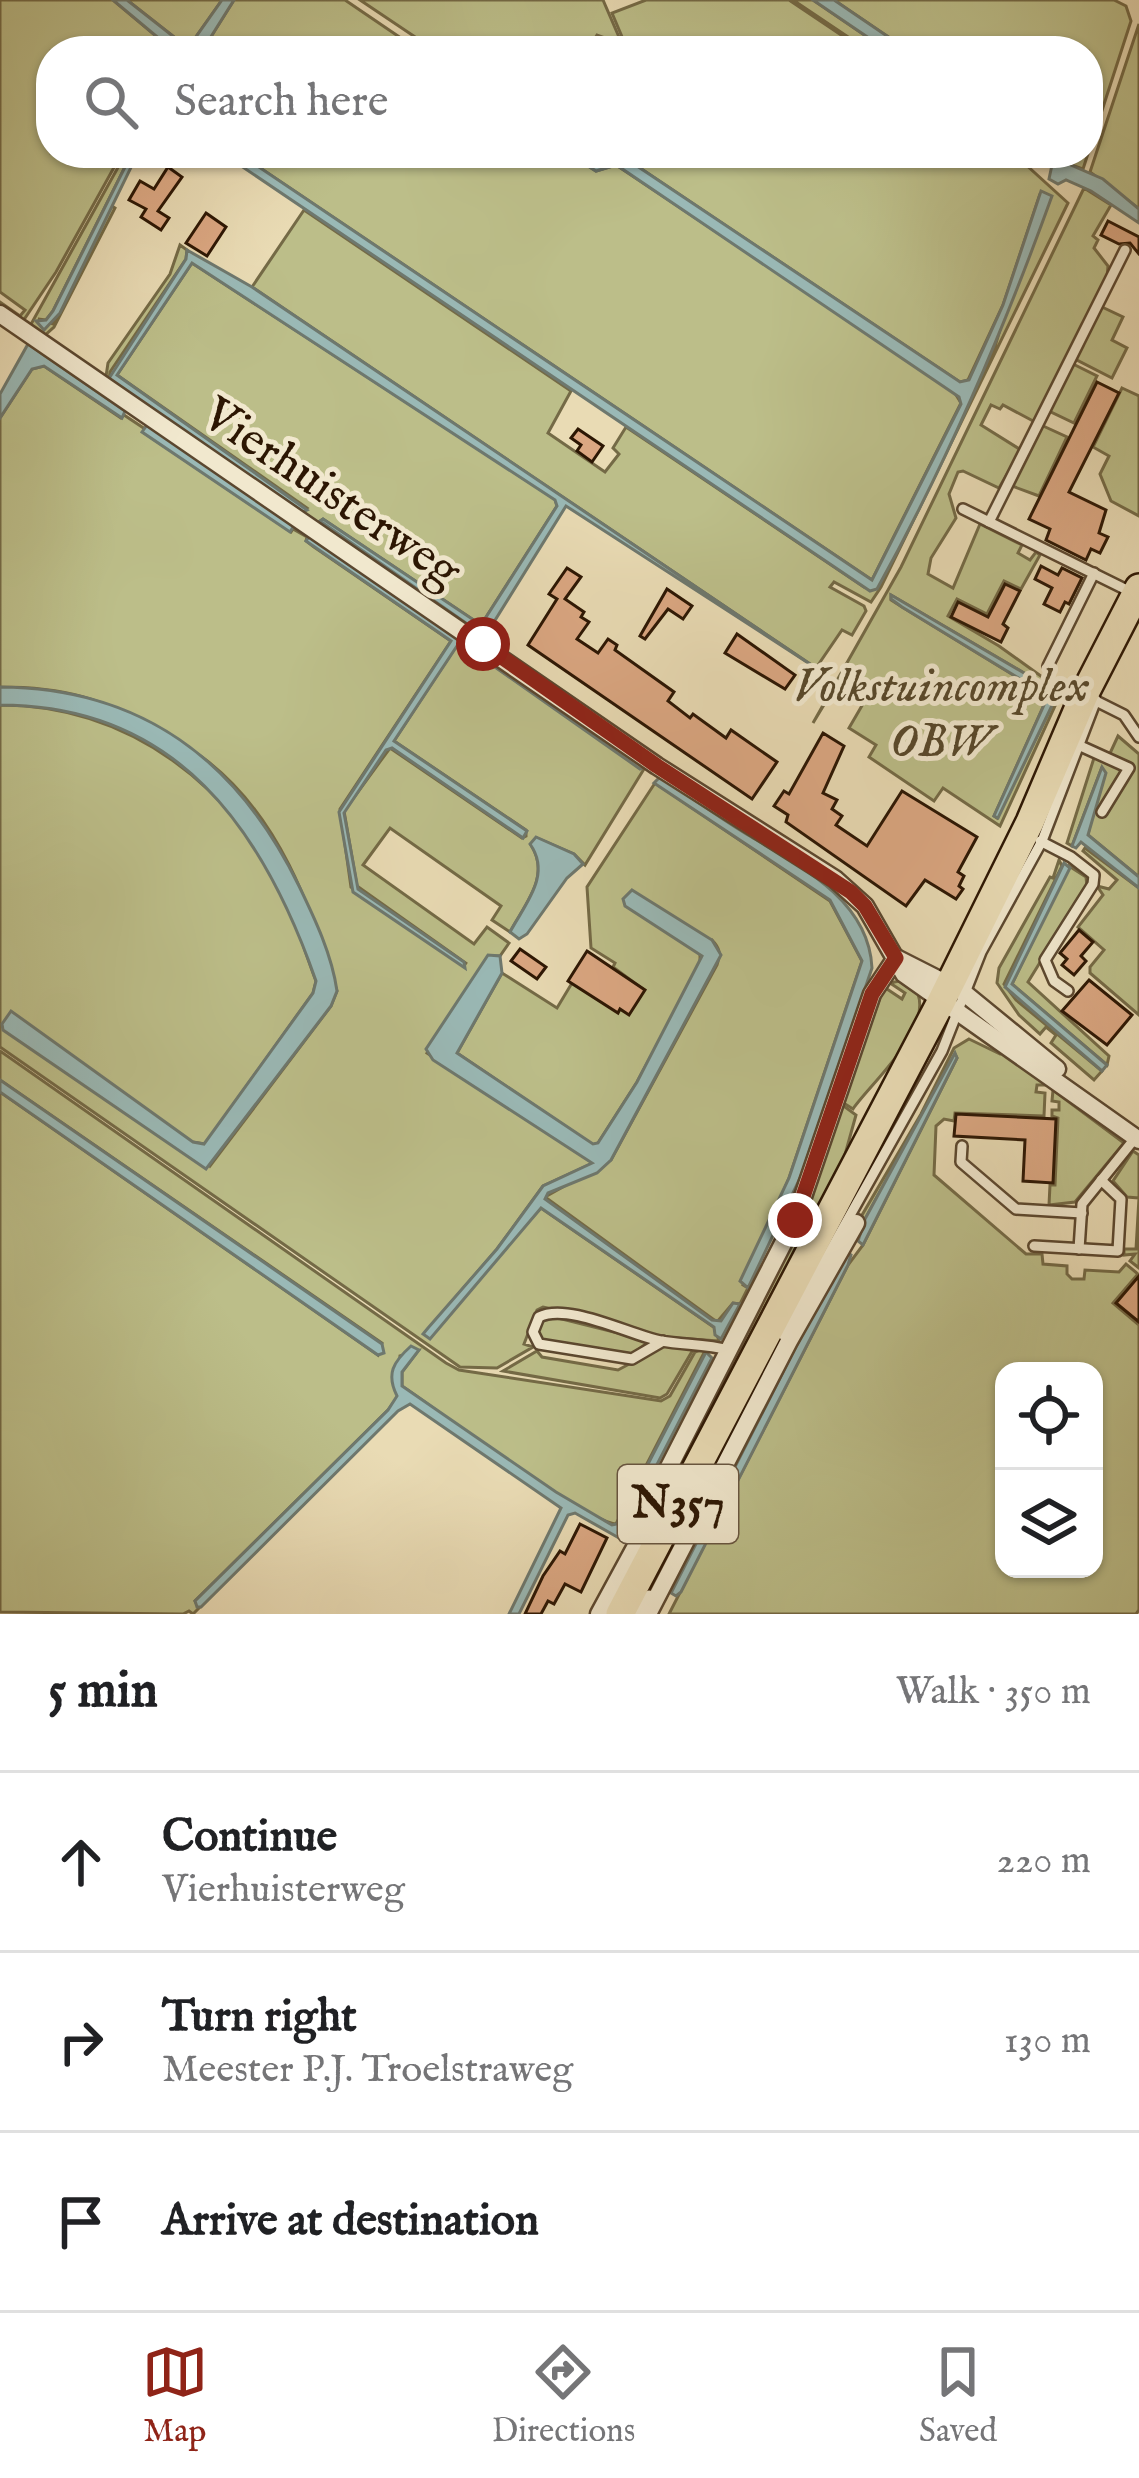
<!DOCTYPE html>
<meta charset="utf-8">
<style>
body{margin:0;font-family:"IM FELL English",serif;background:#f6f6f6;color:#202124}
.controls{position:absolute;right:36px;bottom:36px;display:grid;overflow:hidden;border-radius:24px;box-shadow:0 3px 9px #0004}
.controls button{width:108px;height:108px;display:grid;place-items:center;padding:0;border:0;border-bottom:3px solid #e0e0e0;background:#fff;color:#202124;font:60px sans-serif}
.stop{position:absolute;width:36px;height:36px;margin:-27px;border:9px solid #8f2418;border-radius:50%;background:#fff}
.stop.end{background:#8f2418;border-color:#fff;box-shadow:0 3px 12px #0008}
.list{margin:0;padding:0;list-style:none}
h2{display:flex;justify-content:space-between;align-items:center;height:156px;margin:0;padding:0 48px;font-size:51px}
h2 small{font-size:39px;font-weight:400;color:#757577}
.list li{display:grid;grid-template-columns:78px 1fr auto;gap:36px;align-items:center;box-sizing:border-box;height:180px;padding:0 48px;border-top:3px solid #e0e0e0}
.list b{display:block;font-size:45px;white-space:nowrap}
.list p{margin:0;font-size:39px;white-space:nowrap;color:#757577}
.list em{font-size:39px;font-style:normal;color:#757577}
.icon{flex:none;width:66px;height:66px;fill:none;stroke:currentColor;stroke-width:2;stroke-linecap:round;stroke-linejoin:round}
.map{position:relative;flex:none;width:1139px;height:1614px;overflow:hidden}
.search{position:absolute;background:#fff;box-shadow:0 3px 9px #0004;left:36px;right:36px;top:36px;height:132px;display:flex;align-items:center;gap:30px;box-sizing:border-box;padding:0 42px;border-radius:48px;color:#757577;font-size:45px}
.sheet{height:696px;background:#fff}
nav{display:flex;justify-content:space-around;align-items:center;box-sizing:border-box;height:168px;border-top:3px solid #e0e0e0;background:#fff;font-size:33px;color:#757577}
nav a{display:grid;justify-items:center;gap:6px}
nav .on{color:#8f2418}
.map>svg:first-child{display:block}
</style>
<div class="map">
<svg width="1139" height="1614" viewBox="0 0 1139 1614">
<rect width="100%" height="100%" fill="#e9dbb4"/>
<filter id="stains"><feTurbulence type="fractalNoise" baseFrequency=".00167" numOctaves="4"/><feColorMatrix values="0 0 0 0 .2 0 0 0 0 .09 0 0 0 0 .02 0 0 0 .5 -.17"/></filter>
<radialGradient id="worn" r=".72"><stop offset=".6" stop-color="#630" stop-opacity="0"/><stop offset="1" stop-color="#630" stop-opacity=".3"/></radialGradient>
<g fill="#bcbe89" stroke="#746a46" stroke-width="3" fill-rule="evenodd">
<path d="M0,0H113L174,51H51V153H122L56,272L23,321L0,310V302L20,316L25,310L0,292Z"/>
<path d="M127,0H222L188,48Z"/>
<path d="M234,0H345L420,51H202Z"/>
<path d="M360,0H603L625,51H596L605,38L597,35L587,51H436Z"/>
<path d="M646,0H789L865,51H628L612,13Z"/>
<path d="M793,0H813L888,51H869Z"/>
<path d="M834,0H1114L1126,6L1131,21L1083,169L1071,165L1060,153H1088V51H909Z"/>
<path d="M1139,24V209L1090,172Z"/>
<path d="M126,153H132L53,311L46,320L38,319L53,324L106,216L112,206L115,208L54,327L44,336L30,326Z"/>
<path d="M238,153H568L596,171L616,165L953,390L961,403L872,580Z"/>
<path d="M589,153H1013L1068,203L881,587L871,602L834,582L830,587L864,606L866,611L852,635L842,630L816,668L252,287L304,210L571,391L548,433L605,472L619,454L613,448L626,427L864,587L877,588L994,350L1040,194L1003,305L968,380L960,382L628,160Z"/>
<path d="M1084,188L1111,205L1093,236L1098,240L1094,248L1108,266L1107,278L1035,422L1003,405L1000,409L991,405L981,425L1021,450L999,488L963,471L958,472L949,494L956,518L931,558L928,574L953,588L980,524L1022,545L1018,553L1030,560L1036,552L1040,555L1021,589L1004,581L987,614L957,599L948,616L999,646L1045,679L1066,682L1000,826L943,788L934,801L869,757L876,745L849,728L867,697L839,680L813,723L901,567ZM891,595L1058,693L997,818L994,816L1048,696L902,607L891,600Z"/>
<path d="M180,245L187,250L186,259L110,372L109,380L303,511L307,508L117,375L192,263L555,499L557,506L481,625L323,519L320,521L493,642L490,644L105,383L108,363L170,274Z"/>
<path d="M1102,307L1123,317L1112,340L1127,348L1112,378L1075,359Z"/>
<path d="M1073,364L1097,376L1074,423L1049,411Z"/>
<path d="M44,366L121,418L124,415L145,429L143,432L291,532L293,529L307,537L306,541L314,547L451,641L340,809L351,887L467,964L357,886L344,811L390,748L522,838L526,836V830L394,741L457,645L465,646L644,769L585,865L574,854L537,838L531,845C551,876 525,904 510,932L492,920L501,906L390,828L363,865L474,944L487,927L509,943L500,956H488L427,1053L593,1163L543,1186L497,1249L424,1334L541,1208L715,1328L719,1341L661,1337L612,1321L543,1307L537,1310L524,1344L533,1347L497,1368L460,1367L0,1047V705C129,705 236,787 287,903C298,928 306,955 316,981L313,993L205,1144L193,1142L210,1166L331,1006L337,991C311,907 279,816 206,760C192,749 174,740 158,731C104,698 64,687 0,687V418L32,369Z"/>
<path d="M1122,388L1139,396V516L1111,501L1100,474L1109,456L1093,447Z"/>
<path d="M1041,425L1067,437L1039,496L1012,486Z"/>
<path d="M1118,736L1139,754V877L1088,835L1102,767L1072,846L1067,843L1094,758L1106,762Z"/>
<path d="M655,783L830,901L862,961L789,1178L743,1285L748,1288L740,1304L733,1303L717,1322L545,1197L611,1160L717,965C721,954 720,948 712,940L700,952V965L637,1082L598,1143L593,1145L457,1053L502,973L557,1008L572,983L618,1012L620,1009L629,1014L644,990L613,967L615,963L591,948L587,887Z"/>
<path d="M1085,848L1139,888V1015L1090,973V967L1104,950L1078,927L1103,895L1097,886L1109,889L1117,880L1083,851Z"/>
<path d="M1059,860L1062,866L1004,984L1016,1000L1102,1071L1094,1080L1051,1043L1056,1035L1046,1027L1040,1034L1019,1015L997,983L999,968L1050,877L1053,878Z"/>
<path d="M1069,866L1086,877L1087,886L1028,982L1109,1056L1107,1065L1012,984Z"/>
<path d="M899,981L918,994C931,1032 869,1085 853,1109L842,1102L884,987L902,999L905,993L890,983Z"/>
<path d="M969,1039L1000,1054L1004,1050L1046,1079L1045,1085H1037L1036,1092L1045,1093L1044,1116L955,1113L954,1121L944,1119L936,1126L934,1175L1026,1254H1042L1043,1264L1067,1266V1274L1072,1279H1084L1085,1270L1119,1272L1126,1264L1138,1274L1113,1303L1139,1325V1610L1136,1614H669L848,1265L863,1245L957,1058L955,1054L865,1219L858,1241V1222L921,1114L954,1048ZM1004,1371H1094V1569H1004Z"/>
<path d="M0,1051L446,1363L459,1370L661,1401L670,1396L695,1352L707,1347L616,1524C586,1522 438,1410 402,1386V1372L418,1351L400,1356L398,1396L388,1410L195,1601L199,1608L193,1614L189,1611L183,1614L0,1612V1092L378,1355L382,1343L0,1080Z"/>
<path d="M1053,1090L1124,1143L1075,1202L1049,1205L1050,1185H1055L1058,1118L1052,1116V1110H1059V1102L1052,1101Z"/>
<path d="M841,1104L856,1115L841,1169L646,1539L661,1498Z"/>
<path d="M1133,1151L1139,1155V1268L1130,1261L1135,1254L1124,1255V1249H1136L1139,1198L1127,1197L1113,1181Z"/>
<path d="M550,1316L650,1341L632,1354L541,1340L537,1330L542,1320Z"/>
<path d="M663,1346L694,1348L667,1394L660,1398L503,1371L537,1351L542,1357L618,1370Z"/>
</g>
<g fill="#9ab9b6" stroke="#6e786e" stroke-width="3">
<path d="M113,0H127L188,48L222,0H234L202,51H174Z"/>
<path d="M813,0H834L909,51H888Z"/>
<path d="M132,153H138L60,313L44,330L36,321L46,320L53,311Z"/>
<path d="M222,153H238L872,580L961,404L959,397L621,168L616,165L596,171L568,153L620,156L628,160L960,382L969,380L1003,305L1041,191L1052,196C1003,332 947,463 877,589L870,591Z"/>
<path d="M1034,153H1060L1071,165L1103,179L1139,209V223L1091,191L1066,180L1058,184L1049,179L1052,165Z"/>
<path d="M187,250L252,287L816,668L566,506L489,630L497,637V643L493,642L320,521L323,519L481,625L557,506L555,500L192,263L117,375L307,510L303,512L108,380L186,259Z"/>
<path d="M28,344L125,411L122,418L44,366L32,369L0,418V394Z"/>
<path d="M147,425L295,524L290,532L142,432Z"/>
<path d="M311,534L645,767L640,769L465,646H457L394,741L527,831L523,838L392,748L386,750L344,813L358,889L464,962L465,968L353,892L339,812L451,641L306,541Z"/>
<path d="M891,595L1058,693L998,818L994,816L1048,696L902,607L891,599Z"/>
<path d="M0,687C143,688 238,761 299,886C315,919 332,955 337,991L331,1006L206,1169L3,1030L2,1024L11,1011L193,1142L204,1144L313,993L316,981C263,829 177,705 0,705Z"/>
<path d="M1102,767L1106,773L1088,835L1139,877V888L1081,842L1076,848L1072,846Z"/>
<path d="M660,777C690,796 718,817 748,835C799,865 869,900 872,968L801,1176L748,1288L740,1281L789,1178L862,961L830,900L654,783Z"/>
<path d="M536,837L574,854L583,864L567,878L527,934L519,939L510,932C525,904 552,875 530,844Z"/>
<path d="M1064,863L1070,868L1012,984L1107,1065L1102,1071L1005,987Z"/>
<path d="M632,890L712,940L721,955L611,1160L597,1173L548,1193L545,1199L712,1320L721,1321L733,1303L740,1304L721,1339L715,1335L714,1327L541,1208L430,1339L423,1334L428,1328L497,1249L543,1186L592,1163L433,1060L426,1049L488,955L500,956L502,973L457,1053L593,1144L598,1143L637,1082L702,956L625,906L623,899Z"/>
<path d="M955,1053L957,1058L863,1245L858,1241L865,1219Z"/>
<path d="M0,1080L382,1344L384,1353L378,1355L0,1092Z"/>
<path d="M848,1253L851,1255L848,1265L681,1592L676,1596L671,1593L841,1258Z"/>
<path d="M411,1346L419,1350L402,1372V1386L556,1492L612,1525L617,1524L706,1352L712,1358L619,1538L575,1513L568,1515L519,1614H509L561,1508L410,1404L398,1411L201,1607H197L195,1601L388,1410L397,1396C386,1374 393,1362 411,1346Z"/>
</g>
<g fill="#dba782" stroke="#2c1603" stroke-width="3">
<path d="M168,167L182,177L158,211L169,218L161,230L141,217L146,209L129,200L140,181L154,189Z"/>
<path d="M206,213L226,227L207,256L186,243Z"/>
<path d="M1108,221L1139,237V254L1130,243L1119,244L1101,235Z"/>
<path d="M1097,382L1119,393L1069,492L1106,510L1099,533L1108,537L1100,553L1091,549L1086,560L1046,540L1050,529L1029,519Z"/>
<path d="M578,429L603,446L592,462L577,451L581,445L571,438Z"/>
<path d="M1041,566L1058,575L1062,568L1082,578L1069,604L1065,602L1060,612L1044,604L1052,588L1035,579Z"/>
<path d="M567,568L581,577L565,599L584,612L581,617L589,622L577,639L598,653L608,639L617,645L615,650L674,692L668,701L690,718L693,714L726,738L731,730L777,762L752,799L528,645L557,599L549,594Z"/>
<path d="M1005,584L1020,591L1003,624L1008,628L1001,642L951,617L958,602L988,617Z"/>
<path d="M667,589L692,606L683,619L668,609L645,639L640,636Z"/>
<path d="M737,634L795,675L785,689L725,653Z"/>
<path d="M823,733L844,746L823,793L837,800L832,809L842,816L836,825L867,846L902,791L977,837L958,872L964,876L959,886L963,889L956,899L925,880L906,906L786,822L788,815L774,806L784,791L789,794Z"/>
<path d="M1079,930L1093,942L1081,956L1086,961L1074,975L1062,965L1067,959L1060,953Z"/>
<path d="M520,949L546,967L537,979L511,961Z"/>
<path d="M587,951L645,990L629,1015L620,1009L618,1013L568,981Z"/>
<path d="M1089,980L1132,1015L1107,1045L1062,1011Z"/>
<path d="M956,1114L1056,1119L1053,1183L1023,1181L1025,1140L954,1136Z"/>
<path d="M1139,1276V1322L1116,1303Z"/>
<path d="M580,1524L607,1538L581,1592L565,1584L554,1604L548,1601L541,1614H525L543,1576L560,1551L565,1554Z"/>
</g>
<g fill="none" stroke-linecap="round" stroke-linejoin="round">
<defs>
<g id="lane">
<path d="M963,509L1131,592"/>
<path d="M989,522L1125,250"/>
<path d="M1048,666L1094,573"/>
<path d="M1096,701L1124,715L1139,737"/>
<path d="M1076,744L1129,768L1102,812"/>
<path d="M1040,841L1071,857L1094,875L1093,884L1045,960L1054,981L1068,991"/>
<path d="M962,1146L961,1162L1016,1209L1082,1213"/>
<path d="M1034,1246L1118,1251L1121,1199L1101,1180"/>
<path d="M1079,1249L1082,1204L1136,1137"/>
<path d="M783,1335L942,1051L981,952L1042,841L1096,700"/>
<path d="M663,1341L632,1359L539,1344L533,1332L539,1317C567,1302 630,1335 661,1341C684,1345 706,1344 729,1350"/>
<path d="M638,1614L649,1595"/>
</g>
<g id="street">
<path d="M0,314L657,766L835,879L865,906L904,974L1139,1140"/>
<path d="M896,958L963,992L1057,1069"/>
<path d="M599,1614L643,1533L668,1469L795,1220L872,994L896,958"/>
<path d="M648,1614L789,1341L856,1223"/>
</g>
<path id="primary" d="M620,1614L941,1002L1030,822L1085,693L1139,588"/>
</defs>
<use href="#lane" stroke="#5b472f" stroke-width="14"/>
<use href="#street" stroke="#5b472f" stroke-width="21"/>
<use href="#primary" stroke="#2c1603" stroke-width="32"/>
<use href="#lane" stroke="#f1e8ce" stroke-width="9"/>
<use href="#street" stroke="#f1e8ce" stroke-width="16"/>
<use href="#primary" stroke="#e9dbb4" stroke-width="27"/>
</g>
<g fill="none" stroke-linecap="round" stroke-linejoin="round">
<path stroke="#8f2418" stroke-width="15" d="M483,644L657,766L851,892L865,906L896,958L872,994L795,1220"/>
</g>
<g text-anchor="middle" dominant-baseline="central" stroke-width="10" stroke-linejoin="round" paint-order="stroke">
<rect fill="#f1e8ce" stroke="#675540" stroke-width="3" x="618" y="1465" width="120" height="78" rx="9"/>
<g font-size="45" font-weight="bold" fill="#2c1603">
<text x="678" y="1504">N357</text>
</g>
<g font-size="48" fill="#2c1603" stroke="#f1e8ce">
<text transform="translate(331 494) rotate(34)">Vierhuisterweg</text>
</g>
<g font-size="48" font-style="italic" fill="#57482b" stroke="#f1e8ce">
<text x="941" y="688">Volkstuincomplex<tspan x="941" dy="55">OBW</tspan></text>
</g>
</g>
<rect width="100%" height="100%" filter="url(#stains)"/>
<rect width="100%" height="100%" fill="url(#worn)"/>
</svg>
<div class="controls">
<button><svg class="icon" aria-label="locate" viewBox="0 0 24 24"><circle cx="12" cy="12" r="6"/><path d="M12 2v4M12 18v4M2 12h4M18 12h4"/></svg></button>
<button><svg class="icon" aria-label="layers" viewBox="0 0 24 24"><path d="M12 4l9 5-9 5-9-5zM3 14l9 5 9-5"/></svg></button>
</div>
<div class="stop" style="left:483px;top:644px"></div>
<div class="stop end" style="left:795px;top:1220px"></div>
<div class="search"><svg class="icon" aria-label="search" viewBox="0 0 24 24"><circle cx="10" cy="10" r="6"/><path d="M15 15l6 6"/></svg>Search here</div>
</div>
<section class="sheet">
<h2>5 min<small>Walk · 350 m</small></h2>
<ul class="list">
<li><svg class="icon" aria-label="ahead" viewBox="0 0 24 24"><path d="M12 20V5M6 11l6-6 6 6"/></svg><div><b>Continue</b><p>Vierhuisterweg</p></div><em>220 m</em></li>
<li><svg class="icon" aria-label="right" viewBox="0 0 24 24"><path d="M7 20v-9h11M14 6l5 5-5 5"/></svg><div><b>Turn right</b><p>Meester P.J. Troelstraweg</p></div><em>130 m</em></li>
<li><svg class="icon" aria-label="arrive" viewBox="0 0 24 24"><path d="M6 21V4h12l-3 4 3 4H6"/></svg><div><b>Arrive at destination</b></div></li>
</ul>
</section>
<nav>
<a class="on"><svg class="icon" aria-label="map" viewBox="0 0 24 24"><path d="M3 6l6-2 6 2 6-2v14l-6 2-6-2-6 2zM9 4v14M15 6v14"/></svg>Map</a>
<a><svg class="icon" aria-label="directions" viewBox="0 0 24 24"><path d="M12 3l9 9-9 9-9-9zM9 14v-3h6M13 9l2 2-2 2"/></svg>Directions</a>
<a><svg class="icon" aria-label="saved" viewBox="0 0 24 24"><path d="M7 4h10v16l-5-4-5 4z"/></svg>Saved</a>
</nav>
